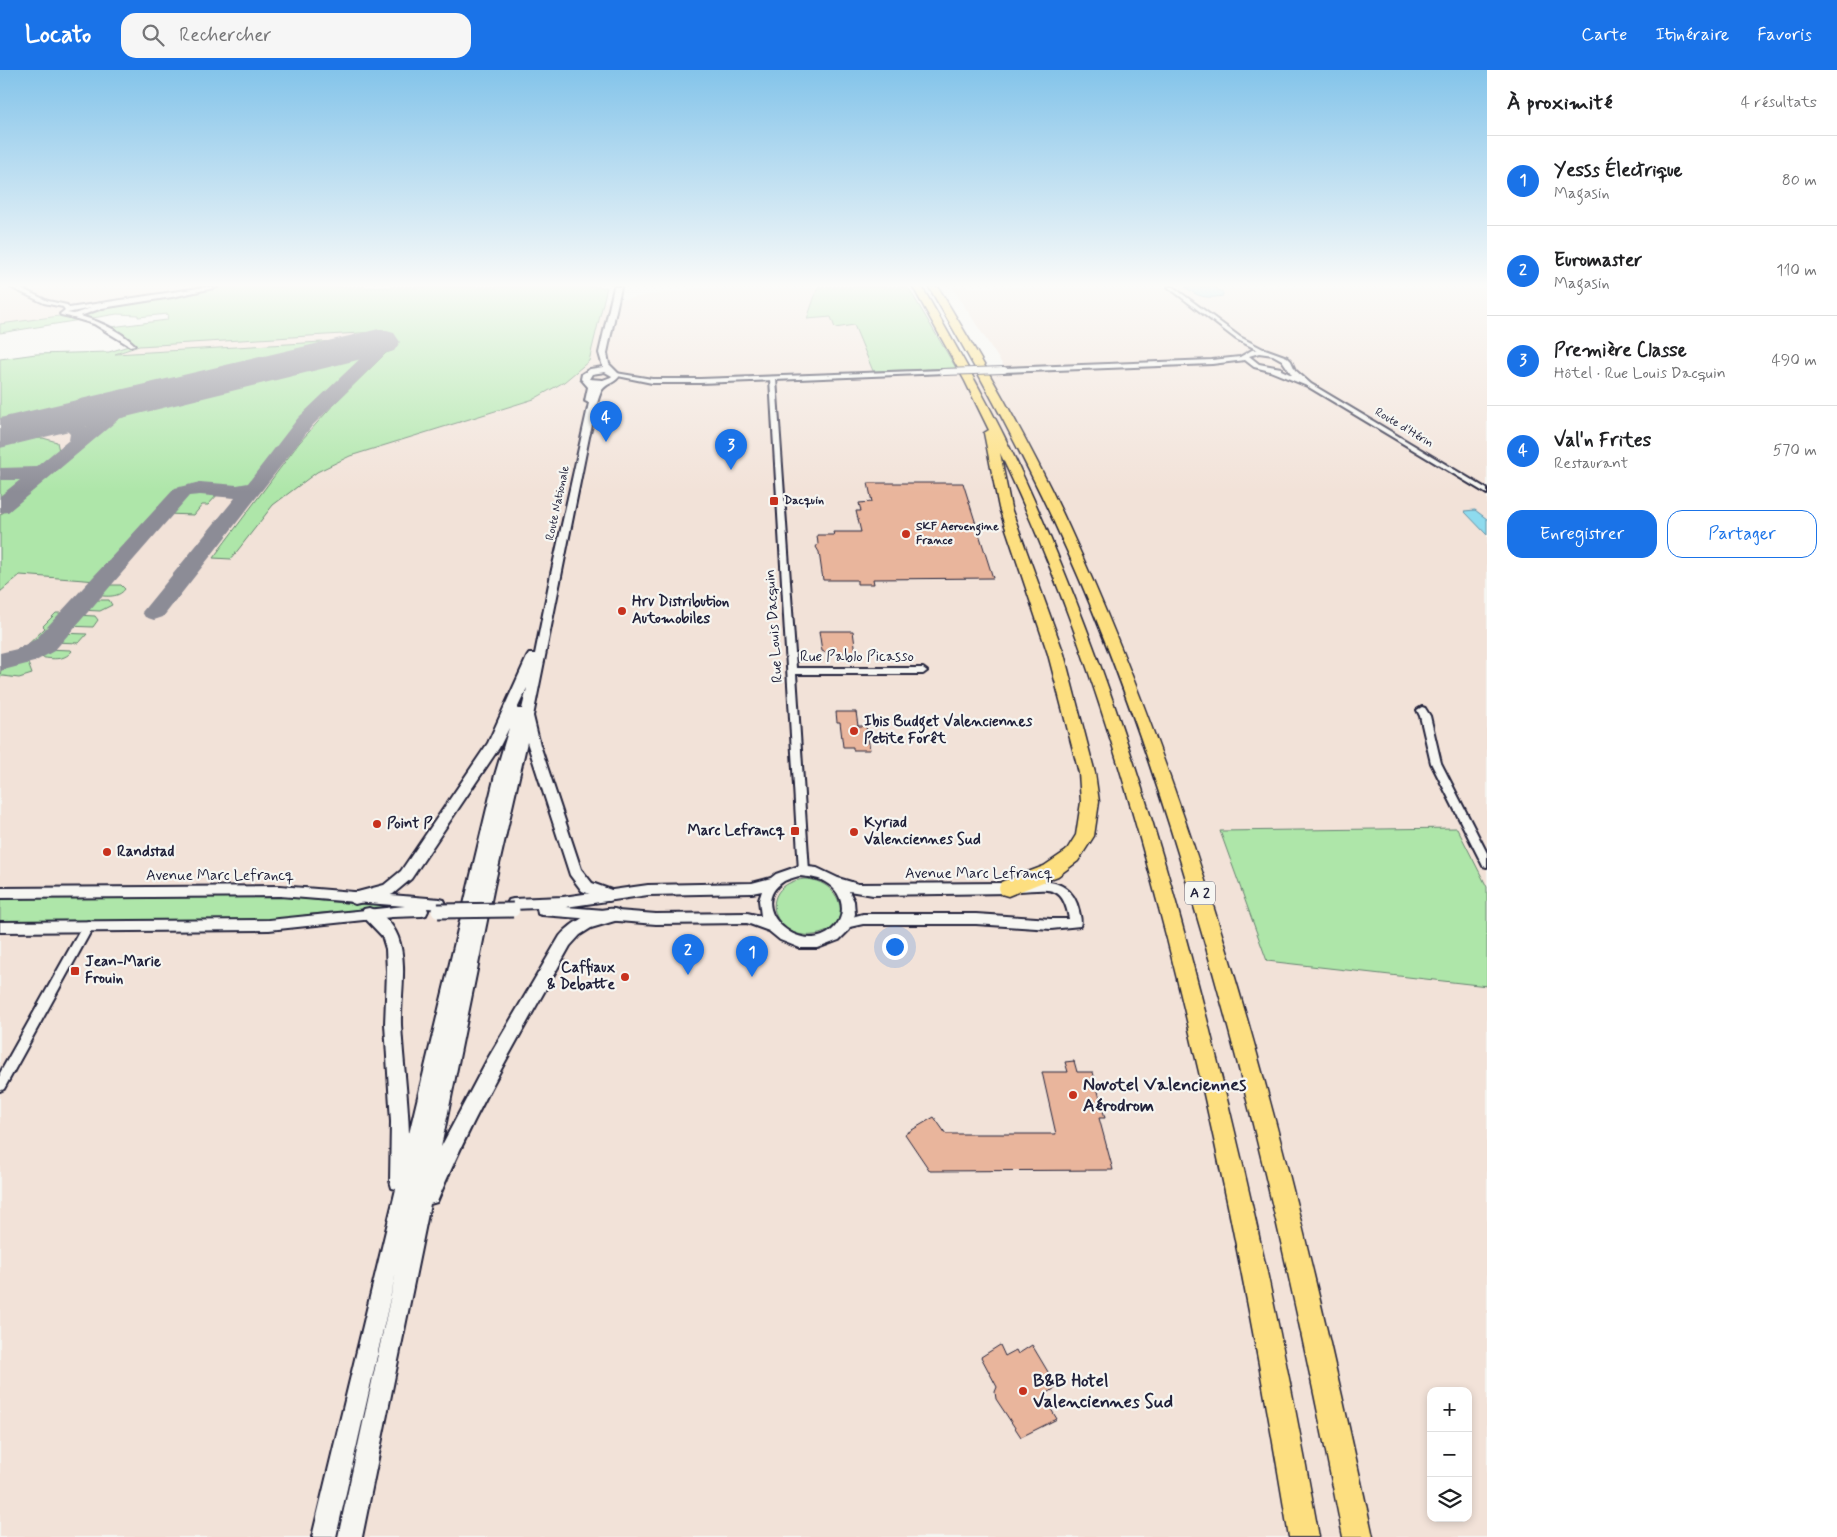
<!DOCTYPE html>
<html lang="fr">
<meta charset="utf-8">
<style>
body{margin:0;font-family:Mynerve,sans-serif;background:#f6f6f6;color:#202124}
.controls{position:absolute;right:15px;bottom:15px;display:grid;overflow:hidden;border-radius:10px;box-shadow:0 2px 8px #0003}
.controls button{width:45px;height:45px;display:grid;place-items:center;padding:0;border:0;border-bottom:1px solid #e0e0e0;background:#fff;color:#202124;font:25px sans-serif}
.you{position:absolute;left:894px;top:876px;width:18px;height:18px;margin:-12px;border:4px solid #fff;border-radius:50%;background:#1a73e8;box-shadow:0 0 0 8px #1a73e833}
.badge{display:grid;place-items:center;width:32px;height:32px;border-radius:50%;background:#1a73e8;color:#fff;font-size:16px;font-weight:700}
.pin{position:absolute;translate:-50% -41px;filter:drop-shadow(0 1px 2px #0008)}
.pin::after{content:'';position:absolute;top:26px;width:18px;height:15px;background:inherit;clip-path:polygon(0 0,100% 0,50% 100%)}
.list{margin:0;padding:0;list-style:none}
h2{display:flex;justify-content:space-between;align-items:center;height:65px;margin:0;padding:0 20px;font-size:21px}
h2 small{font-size:16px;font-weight:400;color:#757577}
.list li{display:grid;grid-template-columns:32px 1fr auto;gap:15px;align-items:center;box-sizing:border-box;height:90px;padding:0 20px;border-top:1px solid #e0e0e0}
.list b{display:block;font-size:19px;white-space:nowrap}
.list p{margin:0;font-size:16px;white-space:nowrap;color:#757577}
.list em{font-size:16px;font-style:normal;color:#757577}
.actions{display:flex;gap:10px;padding:15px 20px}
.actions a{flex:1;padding:11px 0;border:1px solid #1a73e8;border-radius:15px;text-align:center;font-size:18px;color:#1a73e8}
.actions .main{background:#1a73e8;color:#fff}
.icon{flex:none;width:28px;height:28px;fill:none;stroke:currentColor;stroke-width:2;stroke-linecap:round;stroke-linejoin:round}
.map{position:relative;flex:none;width:1487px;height:1467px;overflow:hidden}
header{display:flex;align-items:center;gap:30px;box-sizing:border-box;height:70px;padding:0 25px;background:#1a73e8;color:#fff}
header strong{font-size:24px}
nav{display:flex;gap:28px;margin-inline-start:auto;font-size:18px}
.search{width:350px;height:45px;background:#f6f6f6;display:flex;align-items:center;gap:12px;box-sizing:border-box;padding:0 18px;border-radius:15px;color:#757577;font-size:19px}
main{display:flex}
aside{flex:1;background:#fff}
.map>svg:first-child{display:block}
</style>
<header>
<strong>Locato</strong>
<div class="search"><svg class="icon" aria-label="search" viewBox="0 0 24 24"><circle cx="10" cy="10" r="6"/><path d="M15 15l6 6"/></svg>Rechercher</div>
<nav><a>Carte</a><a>Itinéraire</a><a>Favoris</a></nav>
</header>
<main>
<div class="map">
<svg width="1487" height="1467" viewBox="0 0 1487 1467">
<rect width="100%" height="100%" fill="#f6f6f2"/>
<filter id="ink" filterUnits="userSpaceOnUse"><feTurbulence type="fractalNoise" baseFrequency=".02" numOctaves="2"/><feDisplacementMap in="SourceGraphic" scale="10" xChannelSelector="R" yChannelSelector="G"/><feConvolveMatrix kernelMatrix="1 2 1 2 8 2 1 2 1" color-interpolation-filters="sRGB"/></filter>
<g filter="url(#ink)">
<g fill="#f2e2d8" fill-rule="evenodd">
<path d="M46,217H224L58,247L0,254V222L10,219L21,225Z"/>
<path d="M607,217L604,232L703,217H818L808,249L831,247L854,255L873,301L1004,297L952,217H1487V1467H0V293L112,284L139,276L111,257L230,241ZM1431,1321H1468V1448H1431Z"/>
</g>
<g fill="#aee6a9" stroke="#688472">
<path d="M224,217H607L589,291L564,312L534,329L350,386L317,402L273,435L231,489L213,488L299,373L334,334L386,283L392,281L377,262L139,276L115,284L339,271L0,350V289L36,284L109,282L135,274L111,257L167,250L168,244L138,247V245L117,244L0,263V254L74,244L70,242L78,240L81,241L78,244Z"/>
<path d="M818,217H908L956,298L873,301L854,255L835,258L831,247L807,249Z"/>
<path d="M371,285L301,352L252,414L240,419L193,417L180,420L97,511L20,505L0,522V445L114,350L132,343Z"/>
<path d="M43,368L57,372L59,381L37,399L0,401V376L28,369Z"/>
<path d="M27,405H29L0,429V406Z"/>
<path d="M198,421L220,422L208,435H202L194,445L166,444L180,429Z"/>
<path d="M107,515H121L125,519C118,529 104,526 93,525L100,518Z"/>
<path d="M89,530H109L112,535L100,541L80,540Z"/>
<path d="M56,543H68L39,575L16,586L45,558L43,556Z"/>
<path d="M76,545L95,546L98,550L93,557L66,556Z"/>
<path d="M61,563L87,564L79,573L52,572Z"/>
<path d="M46,579L71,580L72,581C63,593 47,588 33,586Z"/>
<path d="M21,591L28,593L32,604L19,608L3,606L0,607L1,597Z"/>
<path d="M1457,758L1487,817V916L1267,891L1220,761Z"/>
<path d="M804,809C844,810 856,859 814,865C771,870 756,815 804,809Z"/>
<path d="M269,825L342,833L388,835L389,837L312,844L268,851L0,853V826Z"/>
</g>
<g fill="#8edbee" stroke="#6391a6">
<path d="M1185,217H1214L1223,223V226C1206,229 1198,227 1185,217Z"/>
<path d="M1475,440L1487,449V465L1464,441Z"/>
</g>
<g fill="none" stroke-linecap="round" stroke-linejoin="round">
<g fill="#8c8c96" fill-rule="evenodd">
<path d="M374,273C380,274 382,277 386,282L383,286L312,356L163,547L154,550L145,547L142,542L235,428L200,425L189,426L54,581L34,592L0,601V583L17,579L36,569L175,418L200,412L237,415L248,413L298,348L366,283H345L342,279L345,275Z"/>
<path d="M142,323L149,325L151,329L149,333L126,343L8,442L0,443V426L20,410H0V398L36,397L69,370L70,364L65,359L34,361L27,359L24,355L27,351C44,347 73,342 86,357L112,335Z"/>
</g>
<path fill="#8c8c96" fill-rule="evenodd" d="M379,259L394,263L400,272L394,281L0,378V348Z"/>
</g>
<g fill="#e9b59c" stroke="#22223b">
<path d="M868,413H963L993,508L873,509L874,514H857V510H823L819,482L816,477L818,474L817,465H834L833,462H861L856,441H861L859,433L872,432Z"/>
<path d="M819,561H853L856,583H826L822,581Z"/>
<path d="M836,642H856L858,656H866L870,680H853V677H843L840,652H837Z"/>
<path d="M1074,991L1077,1002H1093L1105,1048H1099L1113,1100L930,1101L905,1064L934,1047L946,1064H1056L1042,1002H1068L1065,992Z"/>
<path d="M1000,1275L1005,1286L1016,1280L1018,1284L1032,1275L1057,1317L1043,1326L1057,1349L1021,1367L996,1329L995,1322L997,1317L981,1287Z"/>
</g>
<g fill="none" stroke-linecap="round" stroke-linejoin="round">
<defs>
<g id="minor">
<path d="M1168,217H1173L1240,267L1269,282L1264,283L1236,269Z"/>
<path d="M72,244C95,249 118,259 135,275L130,276L94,254L70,247V245Z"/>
<path d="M773,307L776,309L796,598H923L927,601L923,604H796L809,801L808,804L804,805L800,804L799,801L770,309Z"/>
<path d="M1422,637L1425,638L1430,646L1441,693L1487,783V797L1483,796L1431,693L1420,646L1417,640Z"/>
<path d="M1037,811C1059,811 1074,818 1079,841C1080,846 1082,851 1080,856L1051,859L976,854H863L845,858L841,856L839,853L841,850L863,844H976L1051,849H1069C1063,813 1048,820 1018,821L1014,820L1013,817L1014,814Z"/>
<path d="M88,851L92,853L94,856L92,859L4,1019L0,1021V1003L84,853Z"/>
</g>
<g id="tertiary">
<path d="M10,217H18L48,231L67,235L69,238L205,217H218L172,227L102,238L75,248L61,245L60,244L65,240L63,237L44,233ZM91,238L74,244L67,243Z"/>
<path d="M1265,279L1287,287L1291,291L1295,300L1311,314L1487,419V424L1307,316L1270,301L1254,297L1245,290L1212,294L1004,302L1001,300L1004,298L1212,290L1240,287L1252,280ZM1259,283L1273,285L1282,290L1292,305L1281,300V298L1259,294L1249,286Z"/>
<path d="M943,300L945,301V303L700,313H652L613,305L616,303L652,309H700Z"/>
<path d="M799,796L817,798L838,808L858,814L1008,813L1012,814L1014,818L1012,822L1008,823L873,825L849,821L854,831L855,844L849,860L839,870L818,878H800L780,870L769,861L747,853L656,854L542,845L538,844L537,838L513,839L509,838L507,834L509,830L513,829L563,827L648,815L752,813L771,808L776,804ZM799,806C808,807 817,807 825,812C844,822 848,846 832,860C800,888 744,836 784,811C788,809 795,807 799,806ZM762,821L759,830L761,846L747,843L656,844L566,837L648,825L752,823Z"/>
<path d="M280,816L440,829L444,830L446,834L444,838L440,839L427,838L428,841L426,845L422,846L392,847L269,860L0,862V852L269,850L405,836L280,826L0,828V818Z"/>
</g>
<path id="secondary" d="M614,217H621L607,283L609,294L620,305C616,313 607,313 602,320C596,330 593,355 589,367L533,646L540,675L581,799L592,813L614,821L616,825L614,829L609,831L582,821L570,805L527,672L494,816L441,1077L487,990L560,866C571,853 601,834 618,840L621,845L618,850L591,858L580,865L570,876C523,960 474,1042 437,1132L430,1134L362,1467H338L396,1202L336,1467H312L396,1119L392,1118L390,1111L391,1052L385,954L387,901L386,879L382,866L361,844L364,839L369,838C382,842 393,854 398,867C408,895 400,927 401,955C403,992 408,1027 409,1064L495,705L509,658L499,678L411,809L393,824L388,826L355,834L350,832L348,828L350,824L384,815L401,801L488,673L527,587L529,584H535L551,504L589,333L585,331L588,317L581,309L582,304L590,299L603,297L599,283ZM605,302L612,306L611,307L603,310L589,309L592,304ZM527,618L522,639H517L526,620Z"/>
<g id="motorway">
<path d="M913,217H922C958,280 995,343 1025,410C1108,593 1167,786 1215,981C1256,1142 1290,1304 1319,1467H1289C1256,1266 1217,1066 1167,869C1124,703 1074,537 1000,383L1011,438L1064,584L1095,703L1099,732L1094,766L1078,791L1058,806L1008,826L1001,824L999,818L1001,812L1044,796L1066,781L1076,765L1081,732L1079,703L1048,584L999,438L984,363L989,360L965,311Z"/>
<path d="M929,217H938C985,295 1031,374 1069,457C1216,778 1299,1123 1373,1467H1343C1301,1254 1255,1041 1193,833C1155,703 1111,574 1054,452C1016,371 974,294 929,217Z"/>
</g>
</defs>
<use href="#minor" stroke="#22223b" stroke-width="4"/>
<use href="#tertiary" stroke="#22223b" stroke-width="4"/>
<use href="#secondary" stroke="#22223b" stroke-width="4"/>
<use href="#motorway" stroke="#22223b" stroke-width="3"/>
<use href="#minor" fill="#f6f6f2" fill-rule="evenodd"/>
<use href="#tertiary" fill="#f6f6f2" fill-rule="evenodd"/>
<use href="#secondary" fill="#f6f6f2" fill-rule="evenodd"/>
<use href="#motorway" fill="#fddf80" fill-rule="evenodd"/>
<defs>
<path id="tertiary-bridge-far1" d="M943,302L1004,300"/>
<path id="tertiary-bridge" d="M438,841L513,840"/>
</defs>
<use href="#tertiary-bridge-far1" stroke="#22223b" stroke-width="8" stroke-linecap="butt"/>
<use href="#tertiary-bridge" stroke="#22223b" stroke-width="17" stroke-linecap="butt"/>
<use href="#tertiary-bridge-far1" stroke="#f6f6f2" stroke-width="6"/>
<use href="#tertiary-bridge" stroke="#f6f6f2" stroke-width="13"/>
</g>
</g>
<linearGradient id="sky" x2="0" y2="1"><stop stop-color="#84c4ea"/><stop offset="0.51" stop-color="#fbfbf9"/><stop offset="1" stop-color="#fbfbf9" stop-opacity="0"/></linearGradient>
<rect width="1487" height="422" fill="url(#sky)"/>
<g fill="#c8321e" stroke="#f6f6f2" stroke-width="2">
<rect x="769" y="426" width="10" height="10" rx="2.5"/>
<circle cx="906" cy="464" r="5"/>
<circle cx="622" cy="541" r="5"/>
<circle cx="854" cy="661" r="5"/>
<circle cx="377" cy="754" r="5"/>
<rect x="790" y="756" width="10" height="10" rx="2.5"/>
<circle cx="854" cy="762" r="5"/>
<circle cx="107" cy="782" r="5"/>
<rect x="70" y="896" width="10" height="10" rx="2.5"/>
<circle cx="625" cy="907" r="5"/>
<circle cx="1073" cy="1025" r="5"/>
<circle cx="1023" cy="1321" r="5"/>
</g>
<g text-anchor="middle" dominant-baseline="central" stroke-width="4.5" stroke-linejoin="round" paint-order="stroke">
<g font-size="12" fill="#22223b" stroke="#f6f6f2">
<text transform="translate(1404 358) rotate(31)">Route d'Hérin</text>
<text transform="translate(558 433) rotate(-78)">Route Nationale</text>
</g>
<g font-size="12" font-weight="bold" fill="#22223b" stroke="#f6f6f2" text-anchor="start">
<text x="784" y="431">Dacquin</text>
<text x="916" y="457">SKF Aeroengine<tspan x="916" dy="14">France</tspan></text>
</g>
<rect fill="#f6f6f2" stroke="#626272" stroke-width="1" x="1185" y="811.5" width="30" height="23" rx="4"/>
<g font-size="14" font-weight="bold" fill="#22223b">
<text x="1200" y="823">A 2</text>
</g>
<g font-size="15" font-weight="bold" fill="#22223b" stroke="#f6f6f2" text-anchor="start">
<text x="632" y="532">Hrv Distribution<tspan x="632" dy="17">Automobiles</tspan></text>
<text x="864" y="652">Ibis Budget Valenciennes<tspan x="864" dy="17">Petite Forêt</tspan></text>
<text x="864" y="753">Kyriad<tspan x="864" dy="17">Valenciennes Sud</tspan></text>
<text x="387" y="754">Point P</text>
<text x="785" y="761" text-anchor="end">Marc Lefrancq</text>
<text x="117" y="782">Randstad</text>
<text x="85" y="892">Jean-Marie<tspan x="85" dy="17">Frouin</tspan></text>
<text x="615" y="898" text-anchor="end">Caffiaux<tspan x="615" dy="17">&amp; Debatte</tspan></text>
</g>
<g font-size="15" fill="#22223b" stroke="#f6f6f2">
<text transform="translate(774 556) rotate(-94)">Rue Louis Dacquin</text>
<text x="857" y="587">Rue Pablo Picasso</text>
<text x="979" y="804">Avenue Marc Lefrancq</text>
<text x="220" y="806">Avenue Marc Lefrancq</text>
</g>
<g font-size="18" font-weight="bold" fill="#22223b" stroke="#f6f6f2" text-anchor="start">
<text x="1083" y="1015">Novotel Valenciennes<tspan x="1083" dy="21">Aérodrom</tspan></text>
<text x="1033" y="1311">B&amp;B Hotel<tspan x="1033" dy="21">Valenciennes Sud</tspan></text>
</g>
</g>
</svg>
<div class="controls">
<button>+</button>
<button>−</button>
<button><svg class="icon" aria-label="layers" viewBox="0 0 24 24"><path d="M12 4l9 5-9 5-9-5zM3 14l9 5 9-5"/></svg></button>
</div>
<div class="you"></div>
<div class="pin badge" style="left:752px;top:907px">1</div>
<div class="pin badge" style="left:688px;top:905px">2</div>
<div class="pin badge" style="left:731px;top:400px">3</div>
<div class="pin badge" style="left:606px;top:372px">4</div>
</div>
<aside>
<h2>À proximité<small>4 résultats</small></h2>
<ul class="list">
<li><span class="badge">1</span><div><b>Yesss Électrique</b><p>Magasin</p></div><em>80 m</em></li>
<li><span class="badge">2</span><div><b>Euromaster</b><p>Magasin</p></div><em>110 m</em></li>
<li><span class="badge">3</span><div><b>Première Classe</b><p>Hôtel · Rue Louis Dacquin</p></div><em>490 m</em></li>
<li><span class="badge">4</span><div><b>Val'n Frites</b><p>Restaurant</p></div><em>570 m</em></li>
</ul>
<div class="actions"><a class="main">Enregistrer</a><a>Partager</a></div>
</aside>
</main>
